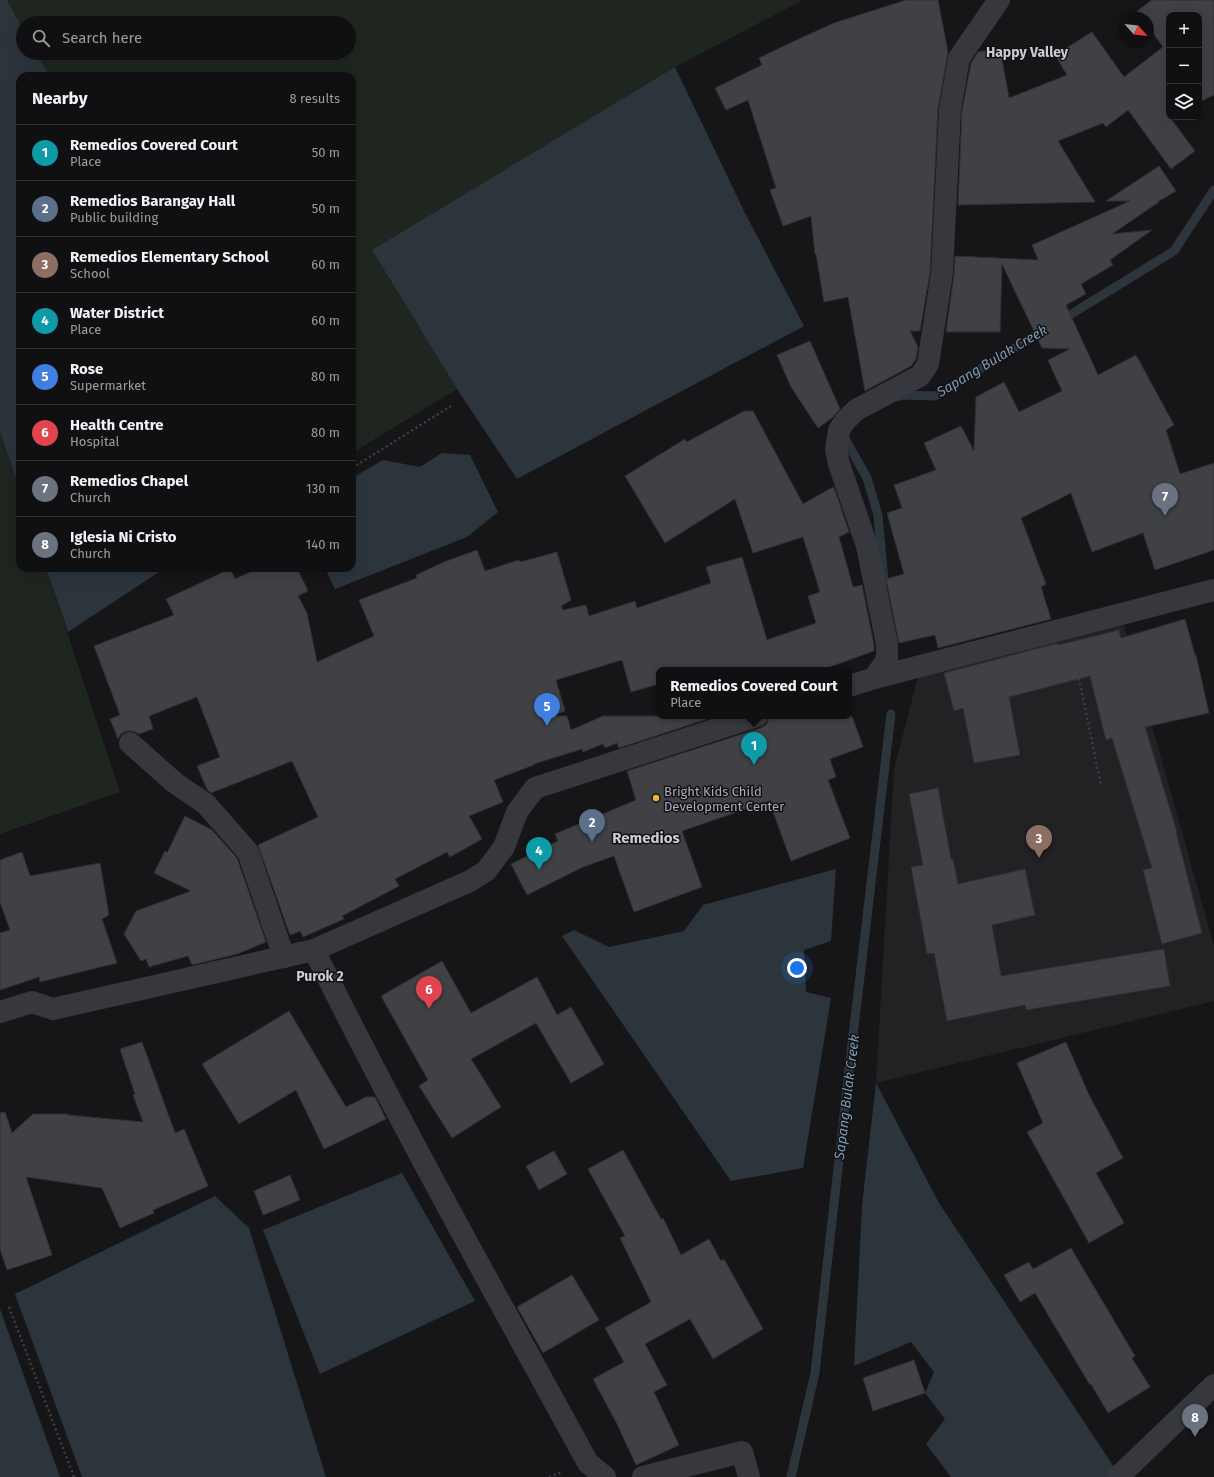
<!DOCTYPE html>
<meta charset="utf-8">
<style>
body{margin:0;font-family:"Fira Sans",sans-serif;background:#1e1e20;color:#f1f3f6}
.controls{position:absolute;right:12px;top:12px;display:grid;overflow:hidden;border-radius:8px;box-shadow:0 4px 16px #0002}
.controls button{width:36px;height:36px;display:grid;place-items:center;padding:0;border:0;border-bottom:1px solid #303032;background:#101012;color:#f1f3f6;font:20px sans-serif}
.compass{position:absolute;left:1118px;top:12px;width:36px;height:36px;border-radius:50%;background:#101012;box-shadow:0 4px 16px #0002;rotate:117deg}
.you{position:absolute;left:797px;top:968px;width:14px;height:14px;margin:-10px;border:3px solid #fff;border-radius:50%;background:#1a73e8;box-shadow:0 0 0 6px #1a73e833}
.badge{display:grid;place-items:center;width:26px;height:26px;border-radius:50%;background:#f2b134;color:#fff;font-size:13px;font-weight:700}
.pin{position:absolute;translate:-50% -33px;filter:drop-shadow(0 1px 2px #0008)}
.pin::after{content:'';position:absolute;top:21px;width:14px;height:12px;background:inherit;clip-path:polygon(0 0,100% 0,50% 100%)}
.popup{position:absolute;left:656px;top:667px;width:196px;height:52px;box-sizing:border-box;display:grid;place-content:center;border-radius:8px;background:#101012;filter:drop-shadow(0 1px 3px #0005);font-size:13px;white-space:nowrap;color:#9c9d9f}
.popup b{font-size:15px;color:#f1f3f6}
.popup::after{content:'';position:absolute;left:50%;top:100%;margin-left:-8px;border:8px solid transparent;border-top-color:#101012}
.list{margin:0;padding:0;list-style:none}
h2{display:flex;justify-content:space-between;align-items:center;height:52px;margin:0;padding:0 16px;font-size:17px}
h2 small{font-size:13px;font-weight:400;color:#9c9d9f}
.list li{display:grid;grid-template-columns:26px 1fr auto;gap:12px;align-items:center;box-sizing:border-box;height:56px;padding:0 16px;border-top:1px solid #303032}
.list b{display:block;font-size:15px;white-space:nowrap}
.list p{margin:0;font-size:13px;white-space:nowrap;color:#9c9d9f}
.list em{font-size:13px;font-style:normal;color:#9c9d9f}
.icon{flex:none;width:22px;height:22px;fill:none;stroke:currentColor;stroke-width:2;stroke-linecap:round;stroke-linejoin:round}
.map{position:relative;flex:none;width:1214px;height:1477px;overflow:hidden}
.search{position:absolute;background:#101012;box-shadow:0 4px 16px #0002;left:16px;top:16px;width:340px;height:44px;display:flex;align-items:center;gap:10px;box-sizing:border-box;padding:0 14px;border-radius:22px;color:#9c9d9f;font-size:15px}
.panel{position:absolute;background:#101012;box-shadow:0 4px 16px #0002;left:16px;top:72px;width:340px;height:500px;border-radius:12px}
.map>svg:first-child{display:block}
</style>
<div class="map">
<svg width="1214" height="1477" viewBox="0 0 1214 1477">
<rect width="100%" height="100%" fill="#161618"/>
<path fill="#222225" d="M1123,622L1214,946V1001L876,1083L894,769L918,677Z"/>
<g fill="#1e261f">
<path d="M7,0H803L675,67L372,250L457,389L352,453V76H49L37,53H349V23H23V29Z"/>
<path d="M0,431L20,490V568H46L120,792L0,834Z"/>
</g>
<g fill="#2c353c">
<path d="M0,0H7L23,29V53H37L49,76H20V490L0,431Z"/>
<path d="M675,67L744,211L804,326L517,479L457,389L372,250Z"/>
<path d="M442,453L470,455L498,512L467,537L335,589L325,568H352V478L383,460L420,467Z"/>
<path d="M46,568H165L68,632Z"/>
<path d="M836,869L831,941L804,950L806,992L831,998L803,1168L731,1181L562,936L574,930L609,947L684,931L703,905Z"/>
<path d="M876,1083L939,1203L1116,1470L1109,1477H951L926,1444L945,1419L925,1393L934,1372L911,1342L854,1366L862,1205Z"/>
<path d="M402,1173L475,1301L320,1374L263,1230Z"/>
<path d="M215,1196L249,1228L326,1477H82L15,1294Z"/>
<path d="M0,1309L60,1477H0Z"/>
</g>
<g fill="none" stroke-linecap="round" stroke-linejoin="round">
<g stroke="#2c353c" stroke-width="9">
<path d="M1060,321L1174,251L1214,190"/>
<path d="M895,397L904,395L935,396L1046,329"/>
<path d="M844,434L843,435L867,478L878,515L884,581"/>
<path d="M791,1477L815,1373L850,1061L891,714"/>
</g>
</g>
<g fill="#404145" stroke="#303034">
<path d="M906,0H938L948,52L938,109L930,272L920,331H910L918,347L916,359L911,366L865,391L848,297L824,302L816,254H815L811,216L783,226L770,190L776,188L748,100L726,110L715,88L762,65L759,58L788,44L834,23Z"/>
<path d="M1152,0H1214V95L1199,102V15H1169V116L1195,151L1171,169L1128,110L1106,127L1103,123L1058,141L1095,202L958,205L962,111L971,63L978,52L1000,48L1009,98L1067,75L1055,55L1092,32L1124,77L1163,47L1148,26V18H1142L1137,11Z"/>
<path d="M1159,166L1176,191L1161,200H1159V202L1112,234L1152,230L1110,260L1113,265L1081,284L1086,294L1066,305L1098,375L1136,355L1174,425L1166,430L1180,474L1214,463V550L1155,570L1143,533L1092,552L1071,493L1021,518L1046,584L1041,587L1051,619L938,648L935,635L899,643L886,579L904,574L887,513L902,508L894,485L936,470L924,443L961,426L974,451L976,397L1004,382L1019,412L1062,391L1048,360L1070,349L1042,348L1002,264L1000,332H946L954,275L955,256L1038,260L1032,245L1130,201H1106Z"/>
<path d="M810,341L840,409L832,418L818,428L791,387L777,355Z"/>
<path d="M744,411H753L803,504L833,487L835,490L849,532L839,537L853,587L862,585L874,645V651L821,670H659V684L631,692L622,660L556,680L565,711L552,716H567L571,730L603,716H716L619,748L617,743L605,748L603,744L583,752L582,749L534,764V765L494,780L503,802L469,816L482,839L450,857L447,852L395,879L399,886L342,916L344,919L303,937L300,931L290,935L258,845L318,817L292,761L211,793L207,789L197,766L220,757L197,697L149,716L153,729L139,734L133,731H126L121,734L118,739L110,719L120,715L94,646L174,615L166,599L230,569L235,579L259,568H297L308,591L298,596L307,613L317,662L374,636L359,600L417,578L416,575L444,562L477,550L485,571L519,560L520,562L557,552L571,600L561,606L563,610L586,605L589,616L635,601L637,608L711,583L706,567L742,557L767,640L816,623L808,596L820,592L803,537L753,553L735,499L665,543L625,476L685,439L687,442Z"/>
<path d="M1185,619L1195,655H1196L1209,713L1145,727L1177,832H1176L1202,933L1162,944L1143,870L1152,868L1112,738L1106,740L1090,676L1009,697L1020,755L974,763L963,708L954,711L944,673L1058,643V645L1119,630L1121,638Z"/>
<path d="M769,716H852L863,747L830,759L836,777L828,780L850,838L791,861L769,801L682,831L702,887L634,912L614,856L583,867L527,895L511,864L558,841L555,834L636,800L627,771L761,728L767,724Z"/>
<path d="M938,788L951,859H953L958,884L1025,869L1035,915L992,925L1001,976L1164,949L1170,986L1026,1010L1025,1005L947,1021L934,953L927,954L911,867L923,865L909,794Z"/>
<path d="M185,816L212,830L237,858L266,942L237,954L192,965L188,956L149,967L146,959L141,961L124,934L136,911L191,891L154,873L165,851L167,853Z"/>
<path d="M22,852L30,876L100,863L109,915L102,919L117,963L40,982L39,977L0,990V933L10,930L0,902V860Z"/>
<path d="M442,961L471,1013L537,977L557,1015L571,1007L604,1064L571,1083L536,1023L471,1059L501,1107L452,1138L419,1086L428,1080L381,996Z"/>
<path d="M289,1011L346,1107L366,1097H375L386,1119L324,1149L296,1090L239,1124L202,1064Z"/>
<path d="M142,1042L175,1133L184,1129L208,1186L153,1210L154,1213L120,1228L102,1188L26,1177L52,1255L7,1270L0,1249V1113L5,1112L12,1133L33,1114H68V1115L143,1122L133,1095L135,1094L120,1049Z"/>
<path d="M1066,1042L1089,1095L1123,1158L1096,1173L1124,1223L1089,1243L1027,1132L1043,1123L1017,1063Z"/>
<path d="M623,1150L661,1219L663,1218L681,1255L709,1239L721,1261L724,1259L763,1329L713,1359L690,1319L645,1344L667,1385L654,1392L679,1445L636,1465L616,1422L593,1379L624,1362L605,1328L651,1302L620,1238L625,1236L588,1169Z"/>
<path d="M554,1151L567,1174L539,1190L526,1166Z"/>
<path d="M290,1175L300,1200L263,1215L254,1191Z"/>
<path d="M1071,1248L1135,1356L1132,1358L1150,1387L1108,1413L1091,1384L1090,1385L1035,1293L1020,1302L1004,1275L1029,1262L1033,1269Z"/>
<path d="M572,1275L599,1320L543,1353L517,1307Z"/>
<path d="M914,1360L925,1393L873,1411L863,1378Z"/>
</g>
<g fill="none" stroke-linecap="round" stroke-linejoin="round">
<g stroke="#3d3f44" stroke-width="2.5" stroke-dasharray="2 3" stroke-linecap="butt">
<path d="M352,468L451,406"/>
<path d="M1074,654L1101,786"/>
<path d="M9,1307L74,1477"/>
<path d="M549,1477L563,1472"/>
</g>
<g stroke="#37383d" stroke-width="22">
<path d="M874,678L887,660V644L867,546L839,464L836,450L839,430L845,421L856,410L920,376L928,364L942,273L950,110L959,58L999,0"/>
<path d="M849,686L878,677L1214,590"/>
<path d="M130,743L175,783L206,804L248,852L284,957"/>
<path d="M314,950C400,1124 495,1293 588,1463L605,1477"/>
<path d="M0,1012L32,1002L53,1009L314,950L470,881L486,871L504,847L517,812L535,788L757,716"/>
<path d="M643,1477L742,1452L749,1477"/>
<path d="M1118,1477L1214,1385"/>
</g>
</g>
<circle fill="#f2b134" stroke="#111113" stroke-width="1.5" cx="656" cy="798" r="4"/>
<g text-anchor="middle" dominant-baseline="central" stroke-width="3" stroke-linejoin="round" paint-order="stroke">
<g font-size="13" fill="#a8adb8" stroke="#111113" text-anchor="start">
<text x="664" y="791">Bright Kids Child<tspan x="664" dy="15">Development Center</tspan></text>
</g>
<g font-size="14" font-weight="bold" fill="#c9ccd4" stroke="#111113">
<text x="1027" y="52">Happy Valley</text>
<text x="320" y="976">Purok 2</text>
</g>
<g font-size="14" font-style="italic" fill="#7f9bb3" stroke="#111113">
<text transform="translate(992 361) rotate(-31)">Sapang Bulak Creek</text>
<text transform="translate(847 1097) rotate(-83)">Sapang Bulak Creek</text>
</g>
<g font-size="15" font-weight="bold" fill="#c9ccd4" stroke="#111113">
<text x="646" y="838">Remedios</text>
</g>
</g>
</svg>
<div class="controls">
<button>+</button>
<button>−</button>
<button><svg class="icon" aria-label="layers" viewBox="0 0 24 24"><path d="M12 4l9 5-9 5-9-5zM3 14l9 5 9-5"/></svg></button>
</div>
<svg class="compass" viewBox="-18 -18 36 36"><path d="M0-13l5 13h-10z" fill="#e53935"/><path d="M0 13l5-13h-10z" fill="#9c9d9f"/></svg>
<div class="you"></div>
<div class="pin badge" style="left:754px;top:765px;background:#0f9aa8">1</div>
<div class="popup"><b>Remedios Covered Court</b>Place</div>
<div class="pin badge" style="left:592px;top:842px;background:#5c6f8a">2</div>
<div class="pin badge" style="left:1039px;top:858px;background:#8d6e63">3</div>
<div class="pin badge" style="left:539px;top:870px;background:#0f9aa8">4</div>
<div class="pin badge" style="left:547px;top:726px;background:#3f7fe0">5</div>
<div class="pin badge" style="left:429px;top:1009px;background:#e0444e">6</div>
<div class="pin badge" style="left:1165px;top:516px;background:#6b7280">7</div>
<div class="pin badge" style="left:1195px;top:1437px;background:#6b7280">8</div>
<div class="search"><svg class="icon" aria-label="search" viewBox="0 0 24 24"><circle cx="10" cy="10" r="6"/><path d="M15 15l6 6"/></svg>Search here</div>
<section class="panel">
<h2>Nearby<small>8 results</small></h2>
<ul class="list">
<li><span class="badge" style="background:#0f9aa8">1</span><div><b>Remedios Covered Court</b><p>Place</p></div><em>50 m</em></li>
<li><span class="badge" style="background:#5c6f8a">2</span><div><b>Remedios Barangay Hall</b><p>Public building</p></div><em>50 m</em></li>
<li><span class="badge" style="background:#8d6e63">3</span><div><b>Remedios Elementary School</b><p>School</p></div><em>60 m</em></li>
<li><span class="badge" style="background:#0f9aa8">4</span><div><b>Water District</b><p>Place</p></div><em>60 m</em></li>
<li><span class="badge" style="background:#3f7fe0">5</span><div><b>Rose</b><p>Supermarket</p></div><em>80 m</em></li>
<li><span class="badge" style="background:#e0444e">6</span><div><b>Health Centre</b><p>Hospital</p></div><em>80 m</em></li>
<li><span class="badge" style="background:#6b7280">7</span><div><b>Remedios Chapel</b><p>Church</p></div><em>130 m</em></li>
<li><span class="badge" style="background:#6b7280">8</span><div><b>Iglesia Ni Cristo</b><p>Church</p></div><em>140 m</em></li>
</ul>
</section>
</div>
